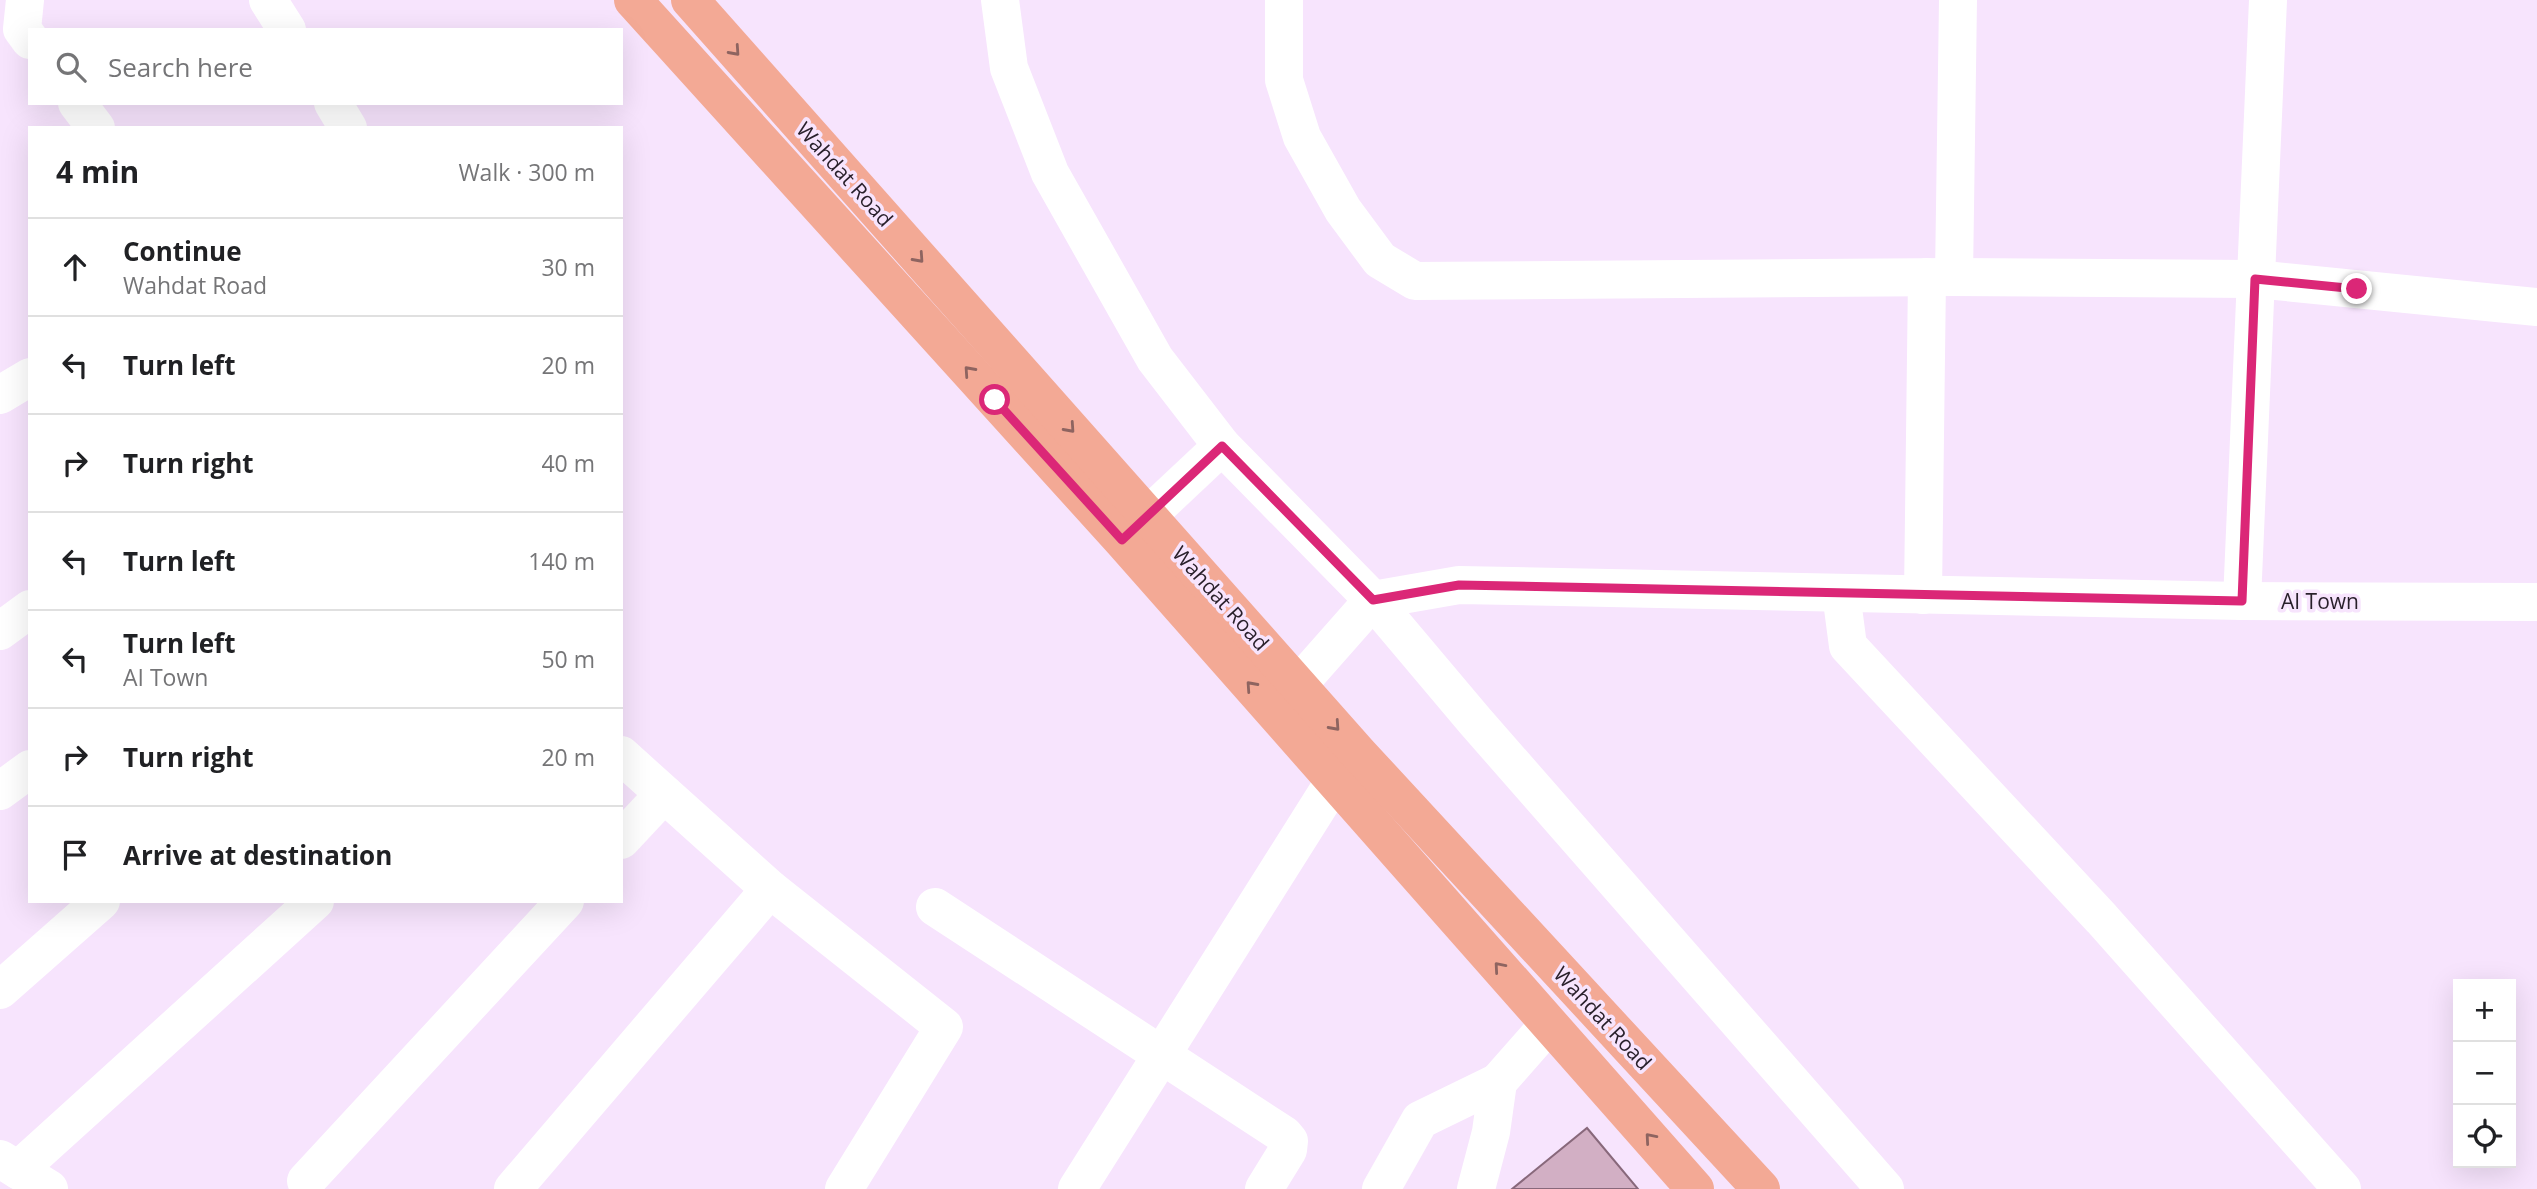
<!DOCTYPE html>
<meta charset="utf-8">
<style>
body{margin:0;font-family:"Open Sans",sans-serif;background:#f6f6f6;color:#202124}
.controls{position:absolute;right:21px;bottom:21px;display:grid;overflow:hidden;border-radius:0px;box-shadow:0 7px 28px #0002}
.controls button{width:63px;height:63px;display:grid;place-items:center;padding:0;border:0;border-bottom:2px solid #e0e0e0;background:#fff;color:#202124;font:35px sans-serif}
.stop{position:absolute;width:21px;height:21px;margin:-16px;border:5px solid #db2777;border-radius:50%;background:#fff}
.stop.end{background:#db2777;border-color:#fff;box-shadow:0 2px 7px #0008}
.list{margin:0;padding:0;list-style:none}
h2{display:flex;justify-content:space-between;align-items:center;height:91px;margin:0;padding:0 28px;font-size:30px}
h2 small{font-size:23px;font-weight:400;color:#757577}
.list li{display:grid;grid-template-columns:46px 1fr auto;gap:21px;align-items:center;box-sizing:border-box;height:98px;padding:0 28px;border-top:2px solid #e0e0e0}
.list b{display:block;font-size:26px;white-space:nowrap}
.list p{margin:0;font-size:23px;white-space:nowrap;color:#757577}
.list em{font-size:23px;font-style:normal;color:#757577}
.icon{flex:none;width:38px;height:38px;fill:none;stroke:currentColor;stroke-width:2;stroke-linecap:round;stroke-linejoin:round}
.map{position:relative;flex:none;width:2537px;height:1189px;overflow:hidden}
.search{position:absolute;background:#fff;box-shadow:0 7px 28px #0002;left:28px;top:28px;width:595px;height:77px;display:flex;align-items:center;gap:18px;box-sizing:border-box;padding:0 24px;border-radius:0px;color:#757577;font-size:26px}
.panel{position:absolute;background:#fff;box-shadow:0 7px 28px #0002;left:28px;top:126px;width:595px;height:777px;border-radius:0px}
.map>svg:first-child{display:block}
</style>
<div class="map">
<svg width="2537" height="1189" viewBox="0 0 2537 1189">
<rect width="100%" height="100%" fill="#f7e4fd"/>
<path fill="#d2afc4" stroke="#88687b" stroke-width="2" d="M1587,1128L1638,1189H1512Z"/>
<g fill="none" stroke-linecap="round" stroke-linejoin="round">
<g stroke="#fff" stroke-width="38">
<path d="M25,0L22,29L30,40"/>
<path d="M268,0L287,30"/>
<path d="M1000,0L1009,68L1050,173L1155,359L1222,446L1373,600L1475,721L1885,1189"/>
<path d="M1284,0V80L1302,137L1343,210L1380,260L1415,281L1954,277L2255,279L2537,307"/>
<path d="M77,103L96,128"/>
<path d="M333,103L348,128"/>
<path d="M1954,277L1958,0"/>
<path d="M0,395L30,377"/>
<path d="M1124,538L1222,446"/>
<path d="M1841,593L1848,646L2102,919L2342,1189"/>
<path d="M1923,595L1927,277"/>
<path d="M2242,601L2268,0"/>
<path d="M0,631L30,609"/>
<path d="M1298,685L1373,600L1459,585L2242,601L2537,602"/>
<path d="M621,755L770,889L944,1027L844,1189"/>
<path d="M0,791L30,769"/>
<path d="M621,840L664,794"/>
<path d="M935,907L1284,1135L1289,1141L1288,1150L1264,1189"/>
<path d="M0,990L101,901"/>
<path d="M0,1159L49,1189"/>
<path d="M18,1170L315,901"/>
<path d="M306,1181L565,901"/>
<path d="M513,1189L770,889"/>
<path d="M1077,1189L1335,780L1356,758"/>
<path d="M1381,1189L1420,1120L1498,1082"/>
<path d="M1476,1189L1491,1132L1498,1082L1549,1024"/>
</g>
<g stroke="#f3a995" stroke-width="38">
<path d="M633,0L1122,540L1695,1189"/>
<path d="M690,0L1359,754L1761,1189"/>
</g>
</g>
<defs><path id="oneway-chevron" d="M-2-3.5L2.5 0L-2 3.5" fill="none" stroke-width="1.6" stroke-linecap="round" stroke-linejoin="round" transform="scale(1.75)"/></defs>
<g stroke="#8e6460">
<use href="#oneway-chevron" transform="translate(735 51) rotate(48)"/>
<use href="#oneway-chevron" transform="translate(919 258) rotate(48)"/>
<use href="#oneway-chevron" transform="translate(969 371) rotate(-132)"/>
<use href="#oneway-chevron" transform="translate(1070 428) rotate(48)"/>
<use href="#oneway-chevron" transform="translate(1251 686) rotate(-132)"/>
<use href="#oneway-chevron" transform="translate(1335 726) rotate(48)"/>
<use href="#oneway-chevron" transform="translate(1499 967) rotate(-131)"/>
<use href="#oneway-chevron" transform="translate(1650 1138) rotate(-131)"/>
</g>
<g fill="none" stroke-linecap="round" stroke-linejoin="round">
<path stroke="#db2777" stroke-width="9" d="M995,400L1122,540L1222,446L1373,600L1459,585L2242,601L2255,279L2357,289"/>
</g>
<g text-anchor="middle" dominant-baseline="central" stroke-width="7" stroke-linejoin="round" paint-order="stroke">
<g font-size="21" fill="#281f2a" stroke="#f7e4fd">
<text transform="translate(845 174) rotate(48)">Wahdat Road</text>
<text transform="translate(1221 598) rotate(48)">Wahdat Road</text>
<text x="2320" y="601">AI Town</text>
<text transform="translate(1603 1018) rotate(47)">Wahdat Road</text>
</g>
</g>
</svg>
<div class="controls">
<button>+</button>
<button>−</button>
<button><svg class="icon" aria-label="locate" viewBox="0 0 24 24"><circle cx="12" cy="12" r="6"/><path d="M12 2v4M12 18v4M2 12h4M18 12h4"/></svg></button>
</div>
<div class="stop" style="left:995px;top:400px"></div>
<div class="stop end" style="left:2357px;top:289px"></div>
<div class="search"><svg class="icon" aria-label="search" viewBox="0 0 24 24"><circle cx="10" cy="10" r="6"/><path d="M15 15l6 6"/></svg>Search here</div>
<section class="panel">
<h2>4 min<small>Walk · 300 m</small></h2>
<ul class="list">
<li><svg class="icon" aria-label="ahead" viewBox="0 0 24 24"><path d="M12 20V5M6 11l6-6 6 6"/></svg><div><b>Continue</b><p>Wahdat Road</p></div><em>30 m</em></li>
<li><svg class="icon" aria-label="left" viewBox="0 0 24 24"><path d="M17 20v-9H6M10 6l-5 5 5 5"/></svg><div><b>Turn left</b></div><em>20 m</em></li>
<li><svg class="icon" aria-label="right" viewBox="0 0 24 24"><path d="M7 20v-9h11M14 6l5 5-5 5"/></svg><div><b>Turn right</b></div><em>40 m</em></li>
<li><svg class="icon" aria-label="left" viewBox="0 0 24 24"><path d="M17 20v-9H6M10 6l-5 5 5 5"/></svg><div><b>Turn left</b></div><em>140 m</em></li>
<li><svg class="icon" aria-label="left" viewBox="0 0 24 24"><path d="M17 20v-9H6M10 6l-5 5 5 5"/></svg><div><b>Turn left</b><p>AI Town</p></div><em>50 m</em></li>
<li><svg class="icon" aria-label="right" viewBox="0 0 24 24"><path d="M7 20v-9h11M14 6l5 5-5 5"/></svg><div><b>Turn right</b></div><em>20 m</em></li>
<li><svg class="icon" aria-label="arrive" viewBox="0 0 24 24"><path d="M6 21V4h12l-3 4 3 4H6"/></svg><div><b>Arrive at destination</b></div></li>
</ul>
</section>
</div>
